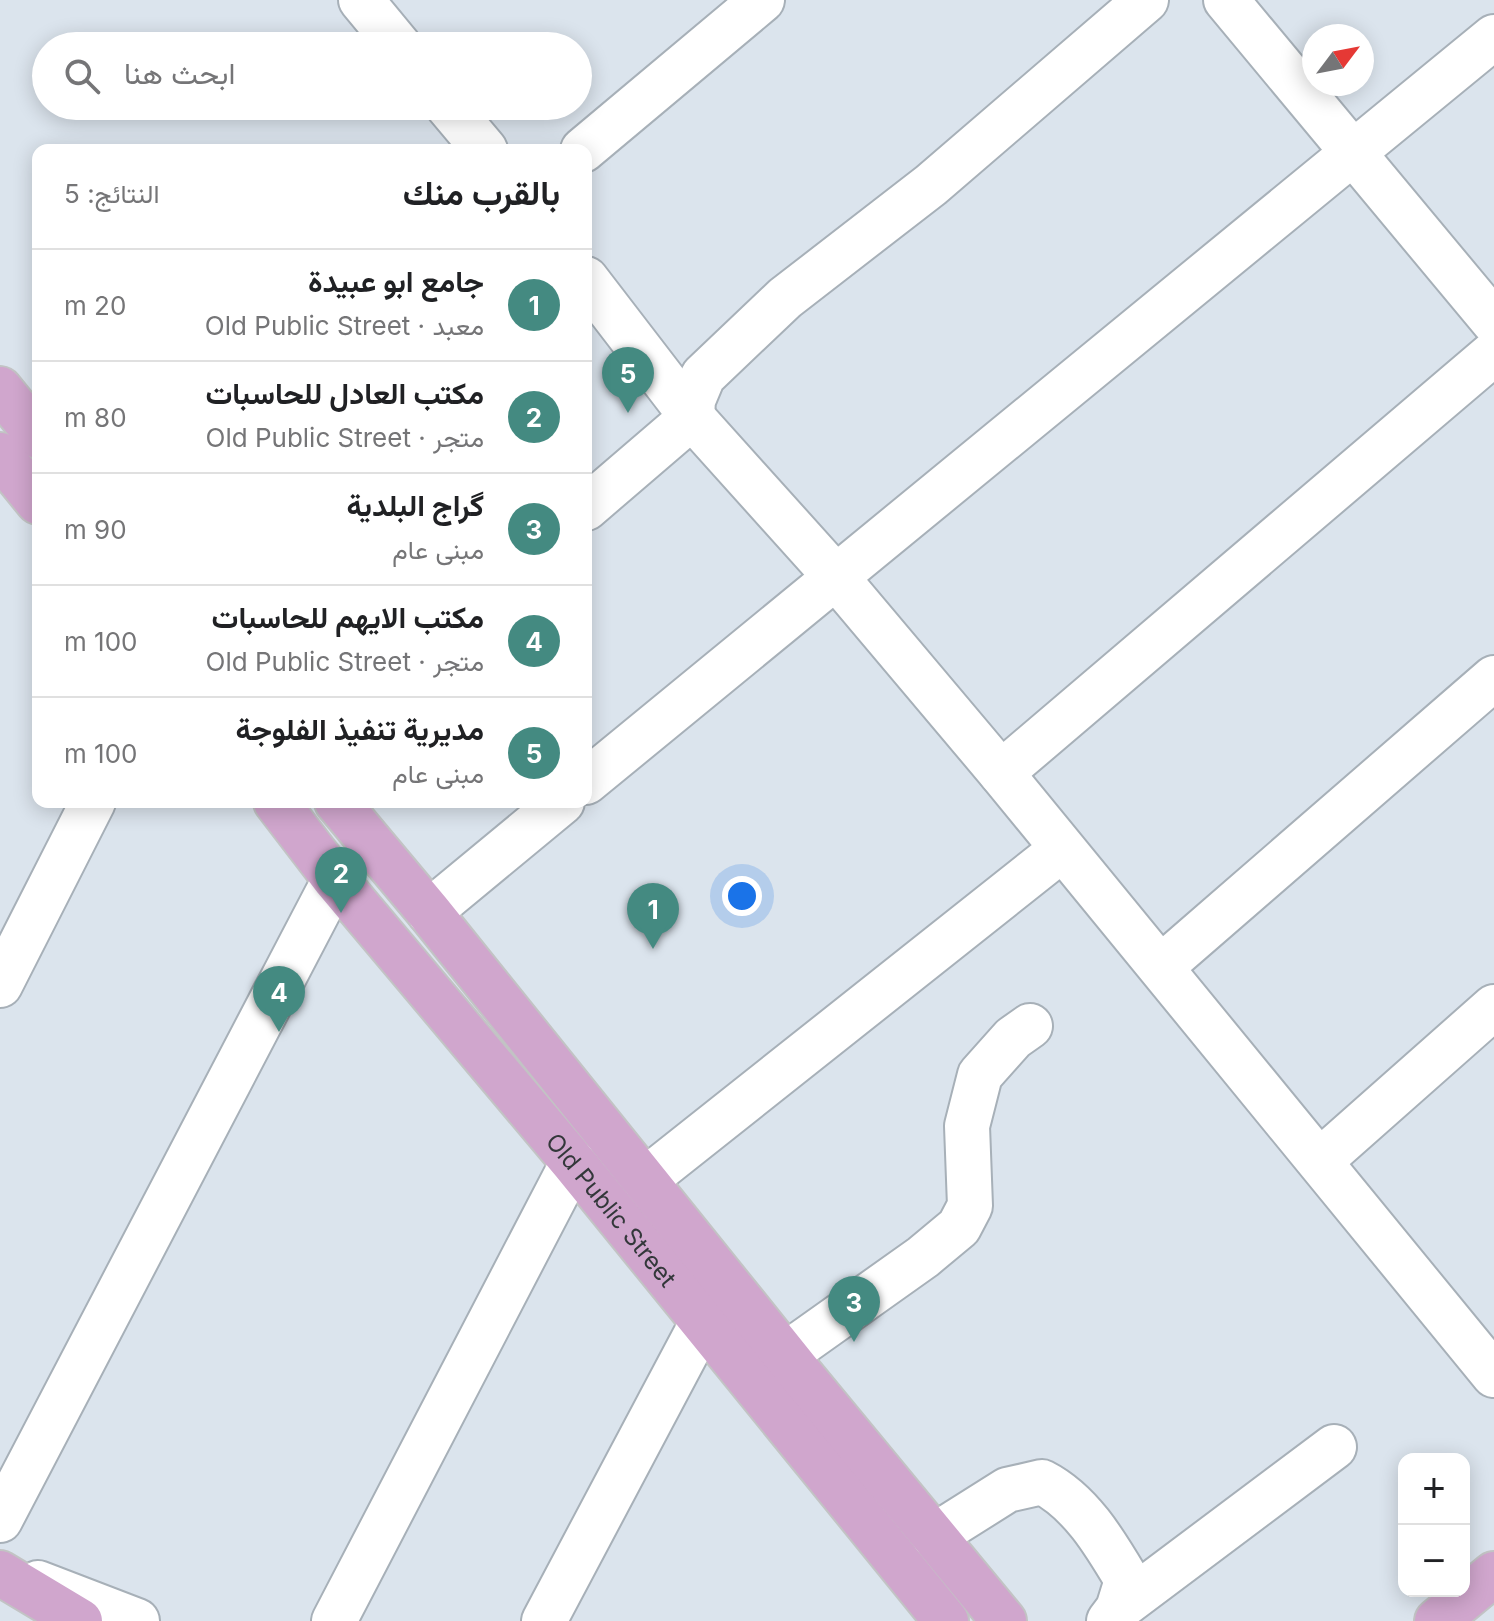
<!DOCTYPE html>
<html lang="ar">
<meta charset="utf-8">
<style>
body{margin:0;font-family:Inter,Vazirmatn,sans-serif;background:#f6f6f6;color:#202124;direction:rtl}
.controls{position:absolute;right:24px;bottom:24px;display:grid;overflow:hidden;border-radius:16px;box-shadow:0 4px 20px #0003}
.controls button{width:72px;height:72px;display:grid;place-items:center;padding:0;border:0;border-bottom:2px solid #e0e0e0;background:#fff;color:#202124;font:40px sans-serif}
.compass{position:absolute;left:1302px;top:24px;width:72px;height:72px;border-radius:50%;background:#fff;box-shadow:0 4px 20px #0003;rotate:58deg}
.you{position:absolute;left:742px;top:896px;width:28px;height:28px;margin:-20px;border:6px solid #fff;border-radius:50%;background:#1a73e8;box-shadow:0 0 0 12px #1a73e833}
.badge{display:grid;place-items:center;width:52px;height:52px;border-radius:50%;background:#448a81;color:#fff;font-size:26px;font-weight:700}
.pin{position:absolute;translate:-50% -66px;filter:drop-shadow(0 2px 4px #0008)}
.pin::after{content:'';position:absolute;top:42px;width:28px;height:24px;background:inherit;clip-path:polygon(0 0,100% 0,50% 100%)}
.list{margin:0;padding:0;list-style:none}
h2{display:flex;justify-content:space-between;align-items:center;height:104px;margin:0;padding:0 32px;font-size:34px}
h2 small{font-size:26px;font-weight:400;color:#757577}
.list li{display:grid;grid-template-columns:52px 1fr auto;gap:24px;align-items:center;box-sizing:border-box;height:112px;padding:0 32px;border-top:2px solid #e0e0e0}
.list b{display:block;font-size:30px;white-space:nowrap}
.list p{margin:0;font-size:26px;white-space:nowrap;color:#757577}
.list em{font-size:26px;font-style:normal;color:#757577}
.icon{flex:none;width:44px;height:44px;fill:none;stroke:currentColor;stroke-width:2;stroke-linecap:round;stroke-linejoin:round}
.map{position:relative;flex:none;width:1494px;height:1621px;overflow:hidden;direction:ltr}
.search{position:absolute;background:#fff;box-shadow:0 4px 20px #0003;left:32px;top:32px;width:560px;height:88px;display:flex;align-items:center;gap:20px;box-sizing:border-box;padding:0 28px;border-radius:44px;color:#757577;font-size:30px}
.panel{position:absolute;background:#fff;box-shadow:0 4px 20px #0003;left:32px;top:144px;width:560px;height:664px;border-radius:16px;direction:rtl}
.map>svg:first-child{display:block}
</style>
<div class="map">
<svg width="1494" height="1621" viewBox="0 0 1494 1621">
<rect width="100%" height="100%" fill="#dbe4ed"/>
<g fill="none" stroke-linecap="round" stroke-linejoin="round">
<defs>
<g id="minor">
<path d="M361,0L399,46"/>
<path d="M1226,0L1494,322"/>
<path d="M448,106L485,150"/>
<path d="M583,150L762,0"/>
<path d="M586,279L692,417L835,576L1001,773L1494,1375"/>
<path d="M586,508L692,417L693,400L703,376L785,298L931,185L1146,0"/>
<path d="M1001,773L1494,353"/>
<path d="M586,782L1494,37"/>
<path d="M429,912L562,802"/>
<path d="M1161,967L1494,678"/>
<path d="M0,985L93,802"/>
<path d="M1320,1161L1494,1007"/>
<path d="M645,1180L1061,850"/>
<path d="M785,1355L923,1257L959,1227L970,1206L967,1126L980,1075L1013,1038L1030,1026"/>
<path d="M0,1520L335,879"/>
<path d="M934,1536L1007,1490L1042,1482C1081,1502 1105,1543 1127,1580L1118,1609L1109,1621"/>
<path d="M38,1583L137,1621"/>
<path d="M1118,1609L1334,1447"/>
<path d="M334,1621L573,1162"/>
<path d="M544,1621L702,1323"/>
</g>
<g id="major">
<path d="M0,389L38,436"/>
<path d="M0,455L38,502"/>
<path id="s1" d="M276,802L335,879L573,1162L946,1621"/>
<path d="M337,802L429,912L797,1370L1004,1621"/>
<path d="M0,1573L80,1621"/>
<path d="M1437,1621L1494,1574"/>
</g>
</defs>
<use href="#minor" stroke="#a7b0b8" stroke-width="48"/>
<use href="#major" stroke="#c2c3c4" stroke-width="48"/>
<use href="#minor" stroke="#fff" stroke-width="44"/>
<use href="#major" stroke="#d0a6cd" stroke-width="44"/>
</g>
<g text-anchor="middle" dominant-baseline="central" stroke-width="6" stroke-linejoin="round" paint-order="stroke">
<g font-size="24" fill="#33373a" stroke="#e8f1fa">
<text stroke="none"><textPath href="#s1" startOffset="528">Old Public Street</textPath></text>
</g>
</g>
</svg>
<div class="controls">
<button>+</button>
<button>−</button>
</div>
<svg class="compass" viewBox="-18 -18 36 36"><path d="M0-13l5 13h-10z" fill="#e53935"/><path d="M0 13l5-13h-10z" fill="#757577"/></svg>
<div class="you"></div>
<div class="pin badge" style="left:653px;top:949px">1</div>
<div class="pin badge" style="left:341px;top:913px">2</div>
<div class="pin badge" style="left:854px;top:1342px">3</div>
<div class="pin badge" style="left:279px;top:1032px">4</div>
<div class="pin badge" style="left:628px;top:413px">5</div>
<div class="search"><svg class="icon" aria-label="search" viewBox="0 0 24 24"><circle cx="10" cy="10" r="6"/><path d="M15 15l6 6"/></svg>ابحث هنا</div>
<section class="panel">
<h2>بالقرب منك<small>النتائج: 5</small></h2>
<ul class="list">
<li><span class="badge">1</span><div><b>جامع ابو عبيدة</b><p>معبد · Old Public Street</p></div><em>20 m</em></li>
<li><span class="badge">2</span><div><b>مكتب العادل للحاسبات</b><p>متجر · Old Public Street</p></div><em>80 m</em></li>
<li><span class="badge">3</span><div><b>گراج البلدية</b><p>مبنى عام</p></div><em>90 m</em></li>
<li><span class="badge">4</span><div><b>مكتب الايهم للحاسبات</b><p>متجر · Old Public Street</p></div><em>100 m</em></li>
<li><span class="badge">5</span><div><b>مديرية تنفيذ الفلوجة</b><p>مبنى عام</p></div><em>100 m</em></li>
</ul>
</section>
</div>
